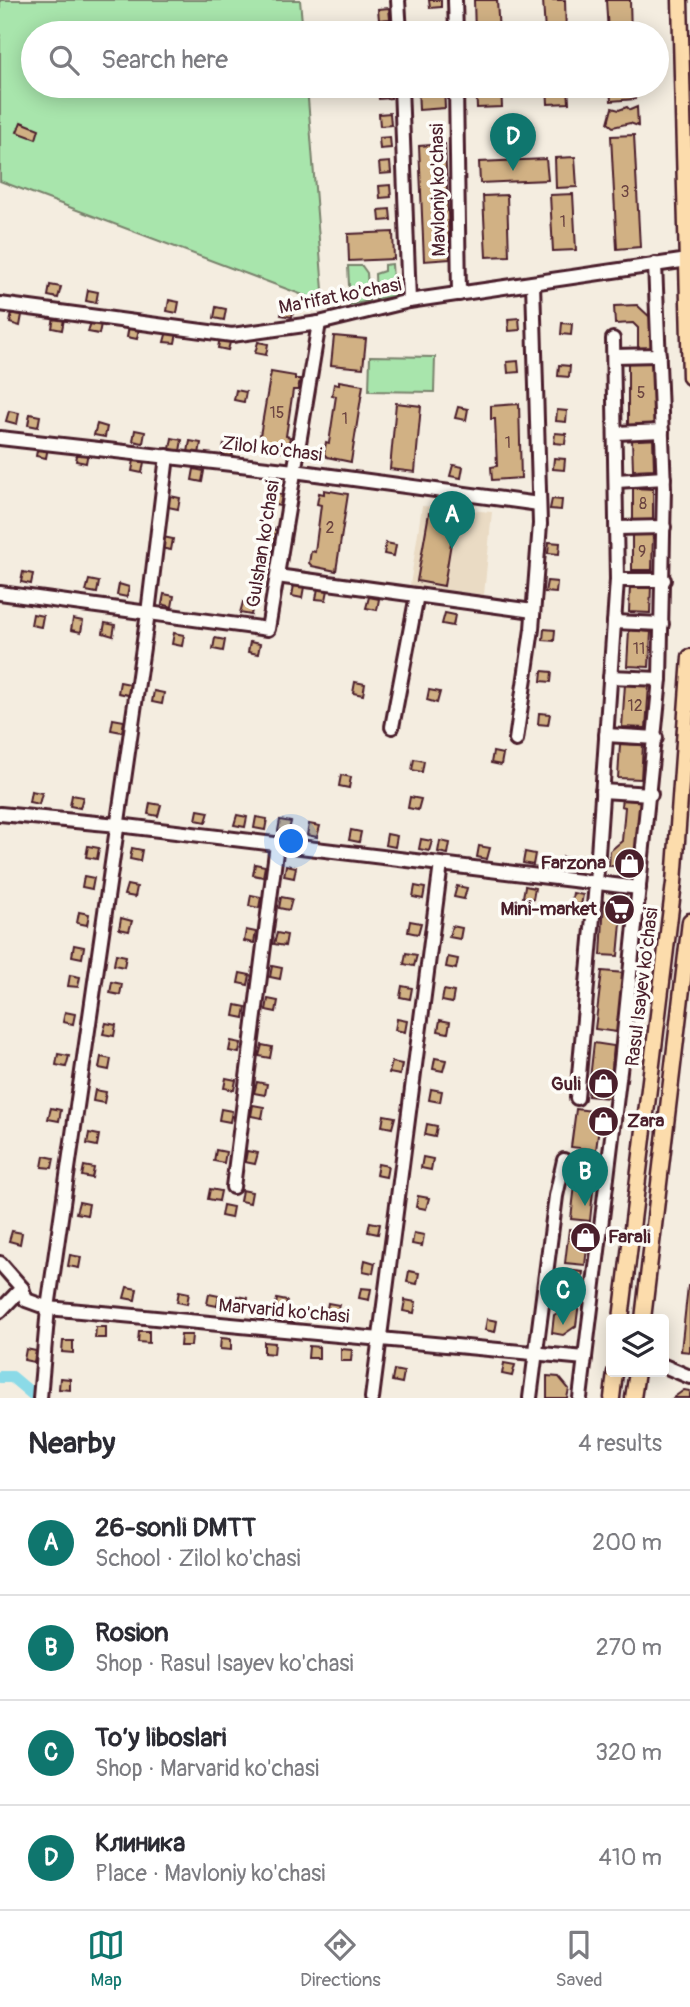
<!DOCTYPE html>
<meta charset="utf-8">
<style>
body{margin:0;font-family:Pangolin,sans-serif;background:#f7f7f7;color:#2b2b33}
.controls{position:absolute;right:21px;bottom:21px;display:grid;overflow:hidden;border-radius:7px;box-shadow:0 4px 18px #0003}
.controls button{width:63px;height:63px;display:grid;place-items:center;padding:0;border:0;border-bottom:2px solid #e1e1e2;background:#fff;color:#2b2b33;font:35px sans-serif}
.you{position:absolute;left:292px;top:842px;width:24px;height:24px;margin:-18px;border:5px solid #fff;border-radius:50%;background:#1a73e8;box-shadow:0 0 0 10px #1a73e833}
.badge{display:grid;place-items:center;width:46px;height:46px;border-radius:50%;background:#0f766e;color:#fff;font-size:23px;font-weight:700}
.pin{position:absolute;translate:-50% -58px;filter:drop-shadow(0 2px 4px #0008)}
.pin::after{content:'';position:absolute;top:37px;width:24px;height:21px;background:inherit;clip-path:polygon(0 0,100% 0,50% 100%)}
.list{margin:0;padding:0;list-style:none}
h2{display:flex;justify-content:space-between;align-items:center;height:91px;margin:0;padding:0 28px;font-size:30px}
h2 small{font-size:23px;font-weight:400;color:#7c7c81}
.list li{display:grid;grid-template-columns:46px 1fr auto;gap:21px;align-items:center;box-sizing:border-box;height:105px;padding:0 28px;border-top:2px solid #e1e1e2}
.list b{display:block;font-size:26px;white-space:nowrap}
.list p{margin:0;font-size:23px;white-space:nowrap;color:#7c7c81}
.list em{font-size:23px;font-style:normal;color:#7c7c81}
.icon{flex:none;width:38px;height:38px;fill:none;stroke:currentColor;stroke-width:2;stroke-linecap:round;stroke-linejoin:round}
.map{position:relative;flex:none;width:690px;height:1398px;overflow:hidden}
.search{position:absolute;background:#fff;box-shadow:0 4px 18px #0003;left:21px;right:21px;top:21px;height:77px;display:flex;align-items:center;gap:18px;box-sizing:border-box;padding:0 24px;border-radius:38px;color:#7c7c81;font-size:26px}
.sheet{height:511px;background:#fff}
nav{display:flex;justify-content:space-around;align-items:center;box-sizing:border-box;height:98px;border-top:2px solid #e1e1e2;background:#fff;font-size:19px;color:#7c7c81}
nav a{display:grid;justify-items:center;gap:4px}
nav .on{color:#0f766e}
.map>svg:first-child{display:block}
</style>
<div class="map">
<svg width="690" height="1398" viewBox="0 0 690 1398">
<rect width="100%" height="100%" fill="#f4ede0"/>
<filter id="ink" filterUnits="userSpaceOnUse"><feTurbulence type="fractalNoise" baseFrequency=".0143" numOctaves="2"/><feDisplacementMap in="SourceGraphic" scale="14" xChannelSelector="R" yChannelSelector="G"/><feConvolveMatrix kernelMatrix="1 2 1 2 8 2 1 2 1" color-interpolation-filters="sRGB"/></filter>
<g filter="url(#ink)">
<path fill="#eadbc4" d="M422,506L492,512L484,595L410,585Z"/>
<g fill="#a8e5ac" stroke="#79826c" stroke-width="2">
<path d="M0,0H300L303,33H33V86H307L324,303L0,181Z"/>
<path d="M392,264L394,296L376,299L375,274L384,271V265Z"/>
<path d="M348,266H362L367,273L369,301L350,305Z"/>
<path d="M370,356L435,357L434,392L369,391Z"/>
</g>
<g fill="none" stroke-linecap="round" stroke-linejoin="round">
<path stroke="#8bdae7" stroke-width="12" d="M0,1377H12L37,1398"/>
</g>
<g fill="#d1b184" stroke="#4a1f2b" stroke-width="2">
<path d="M429,0H441V7L430,8Z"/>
<path d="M474,0H497L499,33H475Z"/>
<path d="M543,0H565L566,33H545Z"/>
<path d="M606,0H630L631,33H608Z"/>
<path d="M389,8L390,19L379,20L378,9Z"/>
<path d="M390,86L391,98L379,99L378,88Z"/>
<path d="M418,86H444L445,108L419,110Z"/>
<path d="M476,86H501L502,107L477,108Z"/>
<path d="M547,86H568L569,103L548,104Z"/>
<path d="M610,86H634L635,99L611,101Z"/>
<path d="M627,107L630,110L637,107L638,126L630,123L613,127L608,123L612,108L619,110Z"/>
<path d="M390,113L391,125L380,126L379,114Z"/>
<path d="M21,122L39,129L36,139L17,132Z"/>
<path d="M634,135L640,247L617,249L611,136Z"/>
<path d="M390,137L391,148L380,149L379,138Z"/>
<path d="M445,144L450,259L424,261L419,146Z"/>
<path d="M575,157L577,187L556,188L555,158Z"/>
<path d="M546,159L548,180L480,183L479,162Z"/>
<path d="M390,162L391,173L380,174L379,163Z"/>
<path d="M390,185L391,197L380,198L379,186Z"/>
<path d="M573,194L576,250L553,251L550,195Z"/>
<path d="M507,195L509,256L486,257L483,196Z"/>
<path d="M390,209L391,220L380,221L379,210Z"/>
<path d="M393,232L394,259L349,261L348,234Z"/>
<path d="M50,285L61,287L58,298L48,296Z"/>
<path d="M88,290L98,292L96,303L86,301Z"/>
<path d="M169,300L179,302L177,313L167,311Z"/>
<path d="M284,304L294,306L292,317L281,315Z"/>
<path d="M637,305L653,320V348H638V328L633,323L615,324L614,306Z"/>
<path d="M216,307L226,309L224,320L214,318Z"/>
<path d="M12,313L22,315L20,326L10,323Z"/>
<path d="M54,317L64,319L62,330L52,328Z"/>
<path d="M519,318L520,330L509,331L508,319Z"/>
<path d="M91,322L101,324L99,334L88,332Z"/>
<path d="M562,323L572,324L571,335L561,334Z"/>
<path d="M129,326L139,328L137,339L127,337Z"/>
<path d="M167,331L177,333L175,343L164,342Z"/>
<path d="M334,336L366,339L363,368L331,365Z"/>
<path d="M220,337L231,339L228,350L218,348Z"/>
<path d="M258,342L268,344L266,355L255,353Z"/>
<rect x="628" y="360" width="26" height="66"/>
<path d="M518,361L519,372L508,373L507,362Z"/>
<path d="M559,365L570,366L569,377L558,376Z"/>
<path d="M271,372L295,376V379H300L298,390H293L286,436L290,437L288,448H284L283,452L258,447Z"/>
<path d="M339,381L363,385L351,462L327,457L324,454L326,442L329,443L336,396L332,395L334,384L339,385Z"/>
<path d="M236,390L246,392L244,402L234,400Z"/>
<path d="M396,403L421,406L415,472L390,469Z"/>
<path d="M519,404L521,478L492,480L491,467L497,466L495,419H491V406Z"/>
<path d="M458,407L468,409L466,420L455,418Z"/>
<path d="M557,410L567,411L566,422L556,421Z"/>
<path d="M9,411L19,413L17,424L6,421Z"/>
<path d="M30,414L40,416L38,427L28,425Z"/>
<path d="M97,424L107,427L105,437L94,435Z"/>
<path d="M135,430L145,432L143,443L133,441Z"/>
<path d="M555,433L566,434L565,444L554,443Z"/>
<path d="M172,438L182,440L180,451L170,449Z"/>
<path d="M653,438L654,469L633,470L632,439Z"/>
<path d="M190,441L201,443L199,454L188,452Z"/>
<path d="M224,444L234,446L232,457L222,455Z"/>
<path d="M38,445L48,447L46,458L36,456Z"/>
<path d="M78,450L88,452L86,463L76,461Z"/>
<path d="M554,458L565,459L564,470L553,469Z"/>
<path d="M134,460L144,462L142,473L132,471Z"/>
<path d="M453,465L463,467L461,478L450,476Z"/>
<path d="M194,469L204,471L202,482L192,480Z"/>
<path d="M633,488L653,489V520H633Z"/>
<path d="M324,490L348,494L336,571L312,566L309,563L311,551L315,552L321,505L317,504L319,493L324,494Z"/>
<path d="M272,493L282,495L280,506L270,504Z"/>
<path d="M170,496L180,498L178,509L168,507Z"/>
<path d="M552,499L562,500L561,510L550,509Z"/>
<path d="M429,513L455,518L444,586L417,581Z"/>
<path d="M266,528L277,530L274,541L264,539Z"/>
<path d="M632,534H653L652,570H632Z"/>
<path d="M163,537L173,539L171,550L160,548Z"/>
<path d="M549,542L560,543L559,554L548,553Z"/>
<path d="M386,543L396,545L394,556L384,554Z"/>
<path d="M261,558L271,560L269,571L259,569Z"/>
<path d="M23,572L33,574L31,584L21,582Z"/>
<path d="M89,580L99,582L97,593L86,591Z"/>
<path d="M547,581L557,582L556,593L545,592Z"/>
<path d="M119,584L129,587L127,597L117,595Z"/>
<path d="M630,584L651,585L650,613L629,612Z"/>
<path d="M294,585L304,587L302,598L292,596Z"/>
<path d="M318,588L328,590L326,600L316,599Z"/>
<path d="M164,594L174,596L172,607L162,604Z"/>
<path d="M369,597L379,599L377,610L366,608Z"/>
<path d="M243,602L253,605L251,615L240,613Z"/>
<path d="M445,613L455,615L453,626L442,624Z"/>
<path d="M33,614L43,616L41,627L31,625Z"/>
<path d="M73,619L83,621L81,632L71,630Z"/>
<path d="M105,623L115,625L113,636L103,633Z"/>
<path d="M544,629L555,630L554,641L543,640Z"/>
<path d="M629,630L651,632L649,667L627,666Z"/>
<path d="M174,633L184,635L182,646L172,644Z"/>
<path d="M215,638L225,640L223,651L213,649Z"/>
<path d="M250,642L260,644L258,654L248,652Z"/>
<path d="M542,671L552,672L551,682L541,681Z"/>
<path d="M120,682L130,684L128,695L118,693Z"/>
<path d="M355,682L365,684L363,695L353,693Z"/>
<path d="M625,684L649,685L646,728L622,727Z"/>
<path d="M429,690L440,692L437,703L427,700Z"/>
<path d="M154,691L164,693L162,704L152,702Z"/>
<path d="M539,713L550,714L548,725L538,724Z"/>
<path d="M113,719L124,721L122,732L111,730Z"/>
<path d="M620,744L643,745L641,779L618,778Z"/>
<path d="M493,752L503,754L501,765L491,763Z"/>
<path d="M414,759L424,761L422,772L412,770Z"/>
<path d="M341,775L351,777L349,788L339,786Z"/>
<path d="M31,791L42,793L39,804L29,802Z"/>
<path d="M72,795L83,797L80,808L70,806Z"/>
<path d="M410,797L421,799L418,810L408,808Z"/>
<path d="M622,798L645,799L639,858L627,866H609L610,851L622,841L625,807L621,806Z"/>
<path d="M150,803L161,805L158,816L148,814Z"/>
<path d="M198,810L209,812L206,822L196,820Z"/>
<path d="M237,815L247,817L245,827L234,825Z"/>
<path d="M256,817L267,819L265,830L254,828Z"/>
<path d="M280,820L291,822L288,833L278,831Z"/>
<path d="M309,824L320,826L317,837L307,835Z"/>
<path d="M351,830L361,832L359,842L349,840Z"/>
<path d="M387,834L397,836L395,847L385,845Z"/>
<path d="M421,839L432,841L429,851L419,849Z"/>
<path d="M440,841L450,843L448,854L438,852Z"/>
<path d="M88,846L99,848L97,859L86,857Z"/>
<path d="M479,846L490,848L487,859L477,857Z"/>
<path d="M132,848L142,850L140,861L130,859Z"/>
<path d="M525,852L535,854L533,865L523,863Z"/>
<path d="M563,857L573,859L571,870L561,868Z"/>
<path d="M255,864L265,866L263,877L253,875Z"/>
<path d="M286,865L296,867L294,878L284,876Z"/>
<path d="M84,876L94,878L92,889L82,887Z"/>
<path d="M127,885L137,887L135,897L124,895Z"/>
<path d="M415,886L425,888L423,899L413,897Z"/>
<path d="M457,886L467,888L464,899L454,897Z"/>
<path d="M525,886L535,888L533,899L523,897Z"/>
<path d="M573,893L583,895L581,905L571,903Z"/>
<path d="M251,895L261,897L259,908L249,906Z"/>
<path d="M281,897L292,899L289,910L279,908Z"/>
<path d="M604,901L616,903L622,912L618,956L601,955Z"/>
<path d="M79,912L89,914L87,925L77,923Z"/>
<path d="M121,918L132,921L129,931L119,929Z"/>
<path d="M410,921L421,923L418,934L408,932Z"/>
<path d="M452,926L462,928L460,939L449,937Z"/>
<path d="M246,930L256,932L254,943L244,941Z"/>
<path d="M277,933L287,935L285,946L274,944Z"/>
<path d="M74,945L84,947L82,958L72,956Z"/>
<path d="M406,953L417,955L414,966L404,964Z"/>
<path d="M116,954L126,956L124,967L114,965Z"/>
<path d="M448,957L458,959L456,969L446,967Z"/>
<path d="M272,966L282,968L280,979L270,977Z"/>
<path d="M602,971L624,973L617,1032L595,1029Z"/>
<path d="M240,973L250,975L248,985L238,983Z"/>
<path d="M70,975L80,977L78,987L68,986Z"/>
<path d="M112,982L122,984L120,995L110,993Z"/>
<path d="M402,986L412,988L410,999L400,997Z"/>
<path d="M444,990L454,992L452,1003L442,1001Z"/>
<path d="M268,999L278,1001L276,1012L266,1010Z"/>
<path d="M236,1005L246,1007L244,1018L234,1016Z"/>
<path d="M65,1012L75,1014L73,1024L63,1022Z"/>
<path d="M397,1019L407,1021L405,1032L395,1030Z"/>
<path d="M440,1020L450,1022L448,1033L438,1031Z"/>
<path d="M106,1023L116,1025L114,1036L103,1034Z"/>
<path d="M231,1041L241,1043L239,1053L229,1051Z"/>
<path d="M594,1043L614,1046L609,1098L588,1096Z"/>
<path d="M262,1045L272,1047L270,1058L259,1056Z"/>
<path d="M58,1054L69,1056L66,1067L56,1065Z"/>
<path d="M101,1057L111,1059L109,1070L99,1068Z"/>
<path d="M435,1058L446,1060L443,1071L433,1069Z"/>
<path d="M392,1062L402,1064L400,1075L389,1073Z"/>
<path d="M226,1078L236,1080L234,1090L224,1088Z"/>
<path d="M257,1082L267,1084L265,1095L254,1093Z"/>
<path d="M431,1089L442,1091L440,1102L429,1100Z"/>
<path d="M95,1090L106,1092L104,1103L93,1101Z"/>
<path d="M253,1105L264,1107L262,1118L251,1116Z"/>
<path d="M51,1108L61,1110L59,1121L48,1119Z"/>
<path d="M221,1109L232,1111L230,1122L219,1120Z"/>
<path d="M576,1109L601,1112L596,1150L571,1147Z"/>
<path d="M384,1115L395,1117L392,1128L382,1126Z"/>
<path d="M427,1124L437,1126L435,1137L425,1135Z"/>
<path d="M89,1133L99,1135L97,1146L87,1144Z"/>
<path d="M216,1150L226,1152L224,1163L214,1161Z"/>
<path d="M247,1151L258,1153L255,1164L245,1162Z"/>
<path d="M44,1156L54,1158L52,1168L42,1167Z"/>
<path d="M423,1157L433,1159L431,1170L421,1168Z"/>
<path d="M578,1159L596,1161L590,1221L571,1219Z"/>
<path d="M378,1164L388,1166L386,1177L376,1175Z"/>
<path d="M84,1166L94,1168L92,1178L82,1176Z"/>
<path d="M210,1189L221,1191L219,1201L208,1199Z"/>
<path d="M242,1190L252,1192L250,1203L240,1201Z"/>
<path d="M418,1196L429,1198L426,1209L416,1207Z"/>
<path d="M79,1202L89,1204L87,1215L76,1213Z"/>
<path d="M223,1205L233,1207L231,1218L221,1216Z"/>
<path d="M370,1222L380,1224L378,1234L368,1232Z"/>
<path d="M569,1229L589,1231L585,1265L565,1263Z"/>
<path d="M12,1231L22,1233L20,1244L9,1241Z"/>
<path d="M414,1233L424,1235L422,1246L412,1244Z"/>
<path d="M70,1255L81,1257L79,1268L68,1266Z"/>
<path d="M365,1260L375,1263L373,1273L363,1271Z"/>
<path d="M565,1270L583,1272L576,1326L563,1335L552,1333L554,1315L559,1312Z"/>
<path d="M409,1271L419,1273L417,1284L407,1282Z"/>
<path d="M688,1286H690V1352L681,1351Z"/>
<path d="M127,1287L137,1289L135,1300L124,1298Z"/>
<path d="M361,1288L371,1289L369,1300L359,1298Z"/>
<path d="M179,1291L189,1293L187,1304L177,1302Z"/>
<path d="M209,1294L219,1296L217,1306L207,1304Z"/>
<path d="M238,1296L248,1298L246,1309L236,1307Z"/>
<path d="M277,1299L287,1301L285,1312L275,1310Z"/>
<path d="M405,1300L416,1302L414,1313L403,1311Z"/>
<path d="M328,1303L339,1305L336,1315L326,1314Z"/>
<path d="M487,1319L497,1321L495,1332L485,1330Z"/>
<path d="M96,1327H106V1338H95Z"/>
<path d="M139,1331H149V1343L138,1342Z"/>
<path d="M181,1335H192L191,1346H180Z"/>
<path d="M221,1338L231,1339V1350L220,1349Z"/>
<path d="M63,1341H73V1353L62,1352Z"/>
<path d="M264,1342L275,1343L274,1354L264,1353Z"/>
<path d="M309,1346L319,1347V1358H308Z"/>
<path d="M26,1349L36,1351L34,1362L24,1360Z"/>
<path d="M341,1349L352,1350L351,1361H341Z"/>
<path d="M504,1363L515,1365L512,1376L502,1374Z"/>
<path d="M394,1370L404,1372L402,1383L392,1381Z"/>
<path d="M547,1376L559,1377L569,1389L567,1398H547Z"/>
<path d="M60,1378L70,1379V1390L59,1389Z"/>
<path d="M684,1390L690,1391V1398H673Z"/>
</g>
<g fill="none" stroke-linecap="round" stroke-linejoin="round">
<defs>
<g id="minor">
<path d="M398,0L400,33"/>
<path d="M455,0L456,33"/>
<path d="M401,86L409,301"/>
<path d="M456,86L459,294"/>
<path d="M0,304L232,335L319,323L409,301L688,260"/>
<path d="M614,356L659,355"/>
<path d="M616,433L662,431"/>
<path d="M0,438L294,471L539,504"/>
<path d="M617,481L664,478"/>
<path d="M617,528L664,527"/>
<path d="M277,576L533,611"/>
<path d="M617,580H664"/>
<path d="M0,593L268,629L319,323"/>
<path d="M614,622L662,624"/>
<path d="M610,677L660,679"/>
<path d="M392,727L417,595"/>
<path d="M606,735L656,738"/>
<path d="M516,740L532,629L540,524L533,283"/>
<path d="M602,791L651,794"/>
<path d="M0,814L118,825L639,888"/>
<path d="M577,1098L596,883L617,580L613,339"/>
<path d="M233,1187L277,844"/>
<path d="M0,1263L22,1288L26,1300L48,1308L585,1358"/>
<path d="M0,1311L22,1288"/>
<path d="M664,1366L690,1377"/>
<path d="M40,1398L48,1308L148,613L167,456"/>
<path d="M372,1398L441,864"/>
<path d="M530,1398L556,1196L564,1160"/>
<path d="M580,1398L621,1063L660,679L664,487L655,264"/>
</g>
<g id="major">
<path d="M680,0L690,377"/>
<path d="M621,1319L674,883L690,657"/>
<path d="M643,1319L690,921"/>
<path d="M612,1398L615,1372"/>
<path d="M633,1398L637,1372"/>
</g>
</defs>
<use href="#minor" stroke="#4a1f2b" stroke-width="18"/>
<use href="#major" stroke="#4a1f2b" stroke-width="19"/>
<use href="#minor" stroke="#fdfcf7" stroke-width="12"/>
<use href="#major" stroke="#fcdcac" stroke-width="14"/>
</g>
</g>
<defs>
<symbol id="shop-disc" viewBox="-11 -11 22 22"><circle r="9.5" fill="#4a1f2b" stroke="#fdfcf7"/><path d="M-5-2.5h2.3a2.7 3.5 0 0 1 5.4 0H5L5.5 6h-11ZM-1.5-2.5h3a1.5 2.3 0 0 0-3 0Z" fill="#fff"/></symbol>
<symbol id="supermarket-disc" viewBox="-11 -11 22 22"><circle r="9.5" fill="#4a1f2b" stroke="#fdfcf7"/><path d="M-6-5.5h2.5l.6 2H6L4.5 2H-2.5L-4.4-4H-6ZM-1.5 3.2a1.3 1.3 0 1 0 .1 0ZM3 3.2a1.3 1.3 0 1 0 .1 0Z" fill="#fff"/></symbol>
</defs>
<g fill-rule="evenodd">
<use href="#shop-disc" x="612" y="846" width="35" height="35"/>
<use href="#supermarket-disc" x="602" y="892" width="35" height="35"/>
<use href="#shop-disc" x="586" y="1066" width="35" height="35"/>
<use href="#shop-disc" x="586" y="1104" width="35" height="35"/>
<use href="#shop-disc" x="568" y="1220" width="35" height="35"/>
</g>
<g text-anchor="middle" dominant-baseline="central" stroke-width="7" stroke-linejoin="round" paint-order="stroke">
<g font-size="16" fill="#6c4441">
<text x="625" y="192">3</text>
<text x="563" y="222">1</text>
<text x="641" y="393">5</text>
<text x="277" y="413">15</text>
<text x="345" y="419">1</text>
<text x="508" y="443">1</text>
<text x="643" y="504">8</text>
<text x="330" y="528">2</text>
<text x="642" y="552">9</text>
<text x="639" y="649">11</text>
<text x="635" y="706">12</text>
</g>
<g font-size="19" fill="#4a1f2b" stroke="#fdfcf7">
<text transform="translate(438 190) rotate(-91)">Mavloniy ko'chasi</text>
<text transform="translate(340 296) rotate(-11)">Ma'rifat ko'chasi</text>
<text transform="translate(272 449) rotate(7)">Zilol ko'chasi</text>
<text transform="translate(263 544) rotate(-81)">Gulshan ko'chasi</text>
<text transform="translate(642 987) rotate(-83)">Rasul Isayev ko'chasi</text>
<text transform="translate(284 1311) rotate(5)">Marvarid ko'chasi</text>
</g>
<g font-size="19" font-weight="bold" fill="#4a1f2b" stroke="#fdfcf7" text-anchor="end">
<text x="606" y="863">Farzona</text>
<text x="597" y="909">Mini-market</text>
<text x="581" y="1084">Guli</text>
<text x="627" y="1121" text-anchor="start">Zara</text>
<text x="608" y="1237" text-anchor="start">Farali</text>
</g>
</g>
</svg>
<div class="controls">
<button><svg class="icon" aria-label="layers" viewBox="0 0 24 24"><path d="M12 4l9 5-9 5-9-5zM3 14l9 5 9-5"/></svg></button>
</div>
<div class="you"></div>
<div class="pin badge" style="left:452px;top:549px">A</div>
<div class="pin badge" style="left:585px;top:1206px">B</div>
<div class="pin badge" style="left:563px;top:1325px">C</div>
<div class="pin badge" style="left:513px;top:171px">D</div>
<div class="search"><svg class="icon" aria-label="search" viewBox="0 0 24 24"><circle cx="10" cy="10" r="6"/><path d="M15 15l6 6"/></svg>Search here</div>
</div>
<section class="sheet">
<h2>Nearby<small>4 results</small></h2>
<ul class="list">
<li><span class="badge">A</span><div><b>26-sonli DMTT</b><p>School · Zilol ko'chasi</p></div><em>200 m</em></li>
<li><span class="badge">B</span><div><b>Rosion</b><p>Shop · Rasul Isayev ko'chasi</p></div><em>270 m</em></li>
<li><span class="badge">C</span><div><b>To’y liboslari</b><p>Shop · Marvarid ko'chasi</p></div><em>320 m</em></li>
<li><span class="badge">D</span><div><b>Клиника</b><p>Place · Mavloniy ko'chasi</p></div><em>410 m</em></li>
</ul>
</section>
<nav>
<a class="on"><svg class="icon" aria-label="map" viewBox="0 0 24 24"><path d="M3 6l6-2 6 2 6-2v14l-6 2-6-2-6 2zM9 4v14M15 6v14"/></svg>Map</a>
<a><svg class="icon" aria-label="directions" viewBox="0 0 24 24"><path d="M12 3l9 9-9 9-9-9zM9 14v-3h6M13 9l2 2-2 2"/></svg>Directions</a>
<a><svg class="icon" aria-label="saved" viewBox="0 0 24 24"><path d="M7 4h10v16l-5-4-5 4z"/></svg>Saved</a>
</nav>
